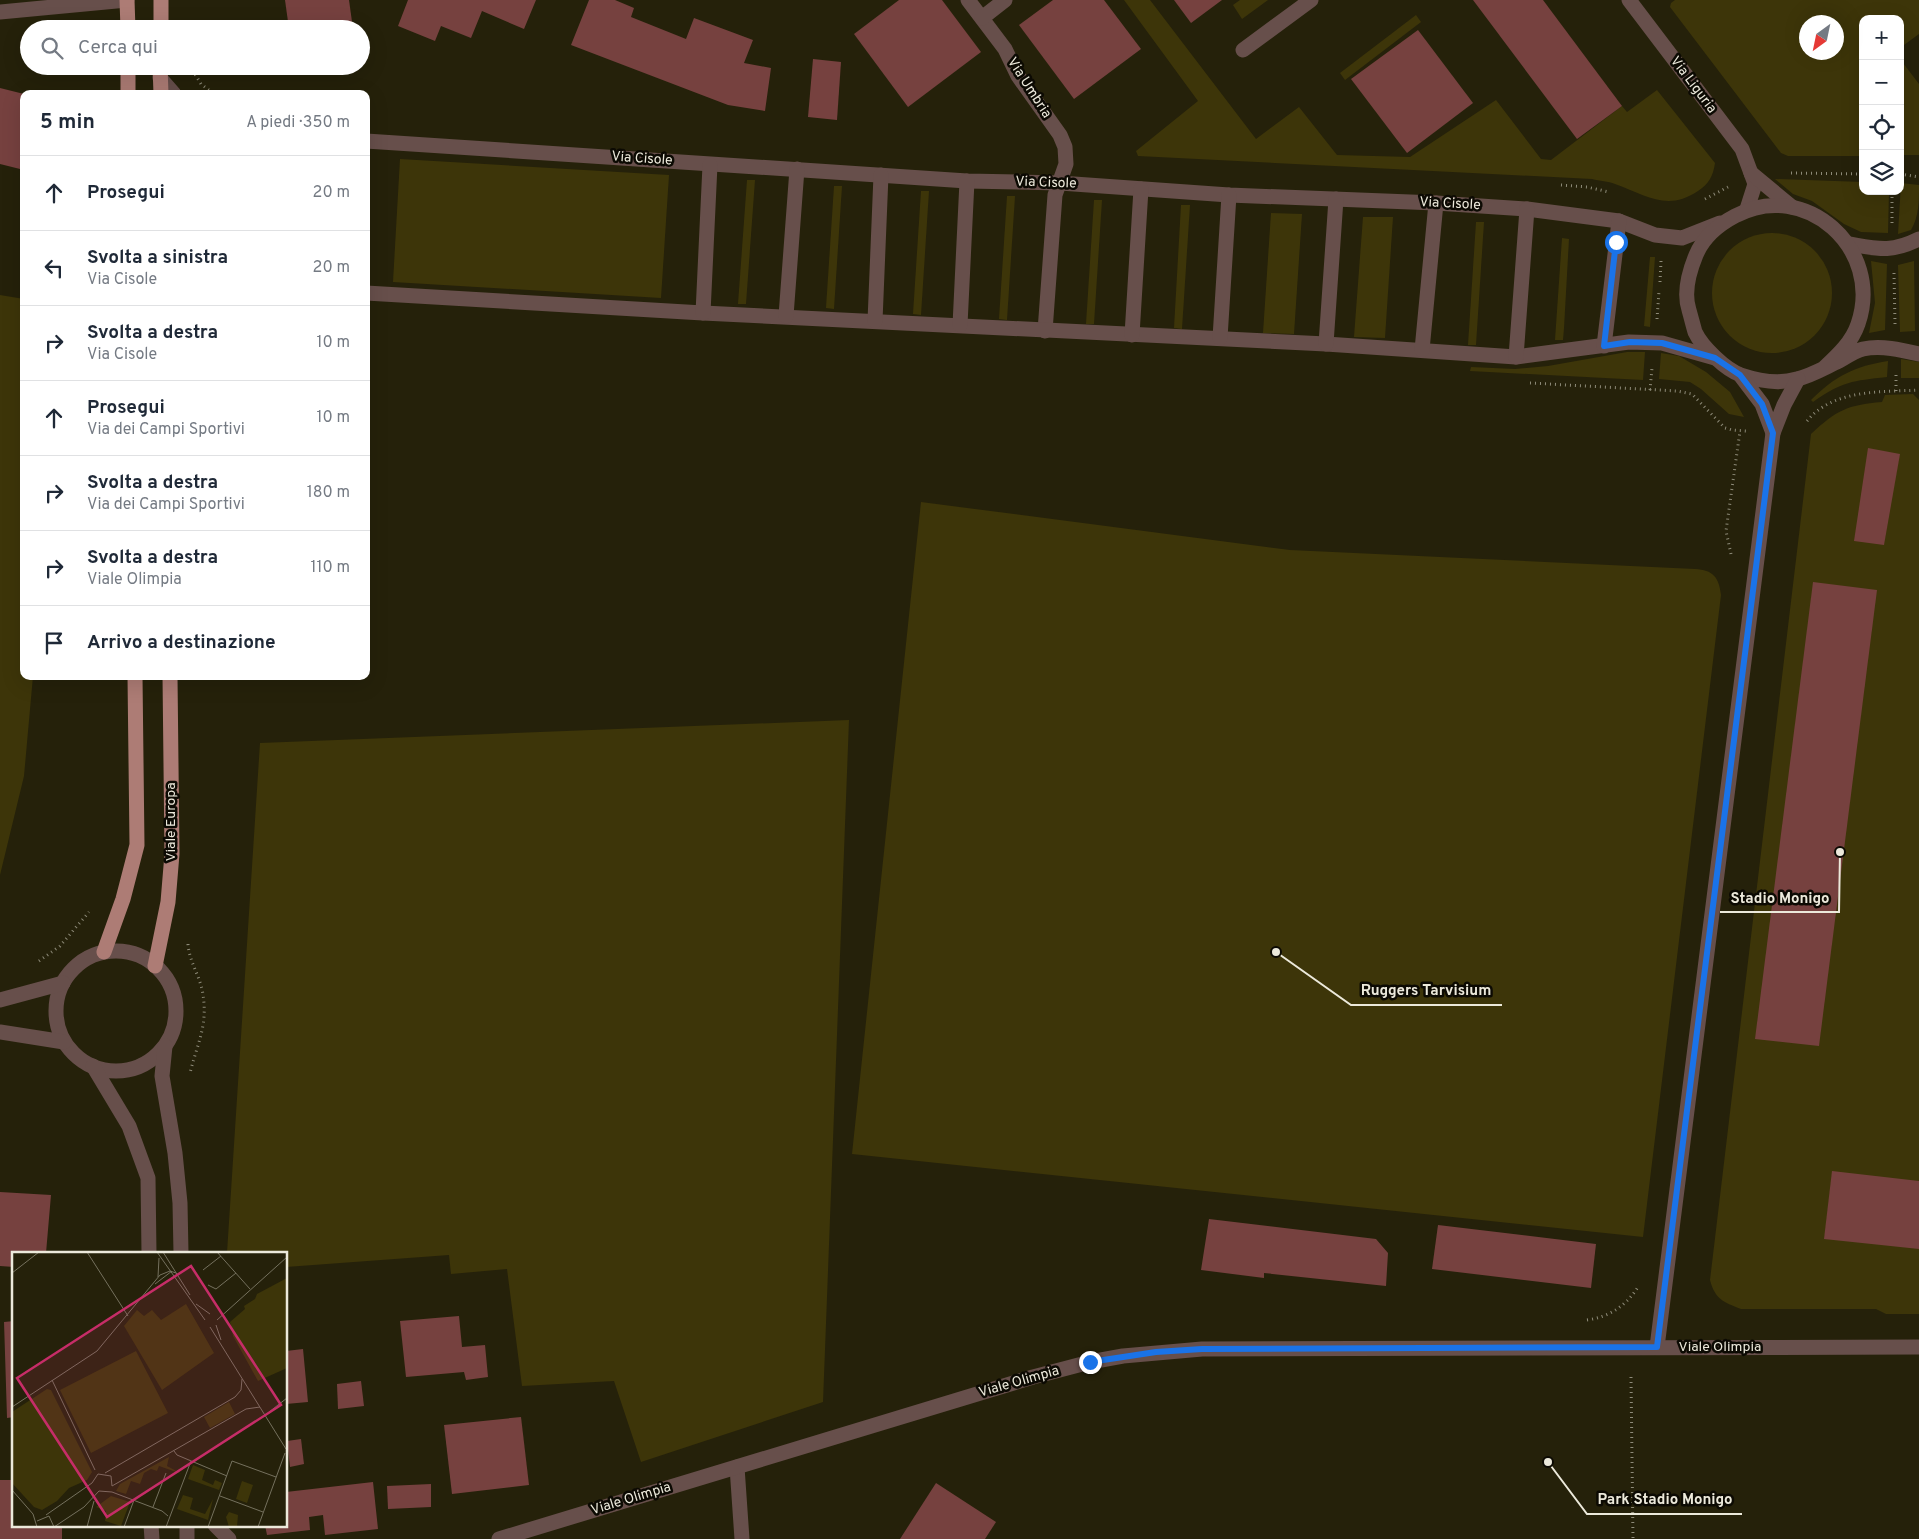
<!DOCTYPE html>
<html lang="it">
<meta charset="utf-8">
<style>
body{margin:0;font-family:Overpass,sans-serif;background:#f2f2f3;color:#1f2937}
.controls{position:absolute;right:15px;top:15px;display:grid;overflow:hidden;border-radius:10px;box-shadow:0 5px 20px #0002}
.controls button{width:45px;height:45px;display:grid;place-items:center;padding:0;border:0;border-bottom:1px solid #e0e1e3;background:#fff;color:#1f2937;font:25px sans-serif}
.compass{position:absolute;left:1799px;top:15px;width:45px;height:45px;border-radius:50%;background:#fff;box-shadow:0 5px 20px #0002;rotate:213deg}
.stop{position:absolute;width:15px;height:15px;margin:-11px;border:4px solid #1a73e8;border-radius:50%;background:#fff}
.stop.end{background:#1a73e8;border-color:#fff;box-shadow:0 1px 5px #0008}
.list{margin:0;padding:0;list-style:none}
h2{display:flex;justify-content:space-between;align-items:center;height:65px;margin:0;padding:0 20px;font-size:21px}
h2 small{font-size:16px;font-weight:400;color:#747a83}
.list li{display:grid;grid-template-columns:32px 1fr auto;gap:15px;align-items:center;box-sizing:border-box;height:75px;padding:0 20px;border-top:1px solid #e0e1e3}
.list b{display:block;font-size:19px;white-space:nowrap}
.list p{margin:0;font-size:16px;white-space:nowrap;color:#747a83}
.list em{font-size:16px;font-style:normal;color:#747a83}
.icon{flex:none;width:28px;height:28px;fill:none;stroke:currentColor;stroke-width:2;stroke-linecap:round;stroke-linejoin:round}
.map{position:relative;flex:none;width:1919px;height:1539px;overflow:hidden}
.search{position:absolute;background:#fff;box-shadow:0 5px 20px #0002;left:20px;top:20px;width:350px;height:55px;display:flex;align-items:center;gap:12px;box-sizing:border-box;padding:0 18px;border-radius:28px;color:#747a83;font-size:19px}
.panel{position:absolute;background:#fff;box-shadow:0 5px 20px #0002;left:20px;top:90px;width:350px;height:590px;border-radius:10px}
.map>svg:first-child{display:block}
</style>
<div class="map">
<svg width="1919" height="1539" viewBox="0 0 1919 1539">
<rect width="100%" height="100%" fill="#25210a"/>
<g fill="#3d3509" fill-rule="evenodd">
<path d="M1124,0H1150L1256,139L1299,107L1337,155L1410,157L1496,100L1541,159L1551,160L1622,106L1627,112L1657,90L1715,163C1713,176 1709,184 1698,191C1667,212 1646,195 1615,184C1608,181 1600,181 1592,179L1138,156L1136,151L1198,101Z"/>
<path d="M1240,0H1268L1242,19L1233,5Z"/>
<path d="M1675,0H1919V34L1900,48V19H1863V156H1788L1781,153L1670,7L1671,3ZM1806,22H1836V52H1806Z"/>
<path d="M1416,15L1421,22L1345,80L1340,73Z"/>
<path d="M1900,59L1919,84V155H1900Z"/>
<path d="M400,159L669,175L661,298L393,282Z"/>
<path d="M1775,179L1863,182V191H1889L1888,233L1861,232L1844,224L1812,201L1793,194Z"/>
<path d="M747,180H755L746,304H738Z"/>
<path d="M1901,183L1919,185C1919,202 1919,216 1911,230L1898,234Z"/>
<path d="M834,186H842L834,309L826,308Z"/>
<path d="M921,191H929L921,315L913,314Z"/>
<path d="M1007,196H1015L1007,320L999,319Z"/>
<path d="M1094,200H1102L1094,324H1086Z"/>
<path d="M1181,205H1190L1182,329L1174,328Z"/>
<path d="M1271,213L1302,214L1294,334L1263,333Z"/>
<path d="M1363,217H1393L1385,338L1354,337Z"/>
<path d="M1476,222H1484L1476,345H1468Z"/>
<circle cx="1772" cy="293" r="60"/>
<path d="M1562,238L1569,239L1564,328L1563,340H1555Z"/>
<path d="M1650,257H1655L1650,327L1644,326Z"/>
<path d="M1871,261L1887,264L1885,330L1869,333L1875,303Z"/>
<path d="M1914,261L1915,331L1900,332L1898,265Z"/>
<path d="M0,295L24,299V676H33L24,776L0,875Z"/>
<path d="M1627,352H1645L1643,380L1470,371L1471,367L1515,369L1548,366Z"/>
<path d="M1661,353L1679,356L1706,372L1730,392L1744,417L1729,414L1701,389L1690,382L1659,379Z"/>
<path d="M1901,359L1919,362V378H1901Z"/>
<path d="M1888,361L1887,377C1852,381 1843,381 1813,402L1811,400C1835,376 1855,366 1888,361Z"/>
<path d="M1913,394L1919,400V1314H1886L1876,1309H1741C1723,1302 1715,1299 1710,1280L1811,434C1837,410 1847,405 1882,402L1885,395Z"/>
<path d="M921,502L1290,550L1695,569C1713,570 1719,577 1721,595L1643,1237L852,1154Z"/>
<path d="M849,720L823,1402L641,1462L614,1381L522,1386L507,1269L451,1274L449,1255L286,1267V1253H227L260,743Z"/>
</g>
<g fill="#76413f">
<path d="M285,0H349L353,29H289Z"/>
<path d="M408,0H536L524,29L482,11L471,38L441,26L435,41L398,26Z"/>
<path d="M589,0H615L634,8L631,17L686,39L694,18L753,40L744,63L771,68L765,111L728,105L571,45Z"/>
<path d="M899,0H942L981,52L908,107L854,34Z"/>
<path d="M1053,0H1104L1141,49L1074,99L1019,25Z"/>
<path d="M1174,0H1222L1191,23Z"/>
<path d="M1473,0H1543L1622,106L1577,139Z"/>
<path d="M1418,30L1473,103L1407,153L1351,79Z"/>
<path d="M813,59L841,62L837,120L808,117Z"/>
<path d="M0,88L24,94V170L0,164Z"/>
<path d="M1868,448L1900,454L1884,545L1854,541Z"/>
<path d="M1813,582L1877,590L1819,1046L1755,1039Z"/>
<path d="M1832,1171L1919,1181V1249L1824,1239Z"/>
<path d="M0,1192L51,1195L46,1253H14V1267L0,1266Z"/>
<path d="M1209,1219L1376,1239L1388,1253L1386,1286L1264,1273V1278L1201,1270Z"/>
<path d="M1438,1225L1596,1244L1591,1288L1432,1269Z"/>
<path d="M459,1316L462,1347L485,1345L488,1377L466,1380L464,1372L406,1377L400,1321Z"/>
<path d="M14,1321V1417L7,1418L4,1322Z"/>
<path d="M303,1349L308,1402L286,1404V1351Z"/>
<path d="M361,1381L364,1406L338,1409L337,1384Z"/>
<path d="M521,1417L529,1485L452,1494L444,1425Z"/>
<path d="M301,1439L304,1464L290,1467L287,1441Z"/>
<path d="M0,1480H14V1525H62V1539H0Z"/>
<path d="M373,1482L378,1529L325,1535L323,1515L309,1517L310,1530L267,1535L265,1525H286V1492Z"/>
<path d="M936,1483L996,1522L985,1539H900Z"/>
<path d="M431,1484V1507L388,1509L387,1486Z"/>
</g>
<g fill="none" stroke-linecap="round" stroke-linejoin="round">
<g stroke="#8e8b79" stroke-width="3" stroke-dasharray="1 4" stroke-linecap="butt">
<path d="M190,66L201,84L214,94"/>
<path d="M1791,173L1863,174"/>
<path d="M1900,174L1919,177"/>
<path d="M1561,185L1587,187L1609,192"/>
<path d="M1705,199L1728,187"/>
<path d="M1892,223V191"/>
<path d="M1894,273L1895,324"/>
<path d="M1660,282L1661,261"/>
<path d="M1657,319L1659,291"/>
<path d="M1896,375V392"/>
<path d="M1530,383L1677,391L1692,394L1725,428L1732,430L1746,431"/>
<path d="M1650,390L1652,368"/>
<path d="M1807,421C1833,389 1881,392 1919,390"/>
<path d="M1731,554L1726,531L1740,431"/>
<path d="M188,944C189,960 198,973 202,989C209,1024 198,1041 190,1073"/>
<path d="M39,961L60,946L89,912"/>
<path d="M1587,1320C1609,1317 1626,1306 1638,1287"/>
<path d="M1631,1377L1633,1539"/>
</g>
<g stroke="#674f4b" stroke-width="15">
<path d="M968,0L1005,49L1018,76L1060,135L1065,147L1066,164L1055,195L1045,331"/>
<path d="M1629,0L1742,149L1755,184L1747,209"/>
<path d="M0,12L127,0"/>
<path d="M982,18L1005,0"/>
<path d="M1243,50L1311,0"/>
<path d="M160,78L174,94"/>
<path d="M366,141L967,181L1060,183L1229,195L1436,203L1527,209L1619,221L1655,235L1682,238L1720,223"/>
<path d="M1751,173L1792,207"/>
<path d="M1849,244C1878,249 1891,253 1919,239"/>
<path d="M366,293L703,313L1326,344L1516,357L1629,342L1662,343L1715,358"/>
<path d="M703,313L710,165"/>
<path d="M786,316L797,169"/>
<path d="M875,321L881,175"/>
<path d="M960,325L967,181"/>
<path d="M1132,335L1141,189"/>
<path d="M1220,338L1229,195"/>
<path d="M1326,344L1336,199"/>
<path d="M1604,346L1619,221"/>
<path d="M1422,350L1436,203"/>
<path d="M1516,357L1527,209"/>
<path d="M1824,368C1838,355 1852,342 1858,324C1884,249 1805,178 1735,216C1718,225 1703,238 1696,255C1689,272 1683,292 1689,310C1691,317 1693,325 1695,332C1702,347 1726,370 1741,375C1759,381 1780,384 1797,379C1811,376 1826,367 1839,361C1846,357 1855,351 1863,349C1881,345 1902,350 1919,354"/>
<path d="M1740,375L1762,404L1773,433L1784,405L1798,379"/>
<circle cx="116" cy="1011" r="60"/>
<path d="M0,1000L63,983"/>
<path d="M0,1032L64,1042"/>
<path d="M165,1046L162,1076L175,1153L180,1203L181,1253"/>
<path d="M93,1066L129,1126L148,1178L149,1253"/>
<path d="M1657,1347L1773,433"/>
<path d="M737,1467L742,1539"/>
<path d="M151,1525L152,1539"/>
<path d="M187,1525V1539"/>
<path d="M215,1525L229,1539"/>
<path d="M499,1539L1033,1377L1090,1362L1123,1356L1202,1349L1919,1347"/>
</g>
<g stroke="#ad7c75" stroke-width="15">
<path d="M127,0L128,29"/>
<path d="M161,29V0"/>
<path d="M128,66V94"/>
<path d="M160,66L161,94"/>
<path d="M104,952L123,899L137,845L135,676"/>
<path d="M155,966L168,902L172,854L170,676"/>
</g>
</g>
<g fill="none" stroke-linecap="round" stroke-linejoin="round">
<path stroke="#1a73e8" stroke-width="6" d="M1090,1362L1156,1352L1202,1349L1657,1347L1773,433L1762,404L1740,375L1715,358L1662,343L1630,342L1604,346L1616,242"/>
</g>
<g text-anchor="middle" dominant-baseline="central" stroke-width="5" stroke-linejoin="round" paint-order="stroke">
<g font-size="14" fill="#ece9db" stroke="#0c0a03">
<text transform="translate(1693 85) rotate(53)">Via Liguria</text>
<text transform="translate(1029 88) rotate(57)">Via Umbria</text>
<text transform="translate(642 159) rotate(4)">Via Cisole</text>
<text transform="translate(1046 183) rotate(2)">Via Cisole</text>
<text transform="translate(1450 204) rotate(3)">Via Cisole</text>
<text transform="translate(171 822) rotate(-90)">Viale Europa</text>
<text x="1720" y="1347">Viale Olimpia</text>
<text transform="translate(1019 1382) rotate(-16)">Viale Olimpia</text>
<text transform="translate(631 1499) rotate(-17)">Viale Olimpia</text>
</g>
</g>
<g transform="translate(12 1252)">
<rect width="275" height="275" fill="#25210a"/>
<path d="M275,26V116L246,129L221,84L218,70L233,57L232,54L243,47L245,42ZM174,52L202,101L150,138L112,74L125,58L132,64L140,58L149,68ZM124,99L156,161L79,201L48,138ZM35,137L39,138L80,220L75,228L57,236L45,249L30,258L22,255L0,231V160ZM217,150L223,162L198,176L192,165ZM157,205L155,214L170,222L147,214L145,219L139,217L132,221L128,232L119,229L114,242L104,239L108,232ZM181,213L193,218L190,228L201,233L203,228L210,231L207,238L176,227ZM230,229L241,233L235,251L224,247ZM171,243L181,246L178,257L193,262L201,247L196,268L165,257ZM99,244L118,250L109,274L93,269L94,259L84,255ZM217,260L226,263L225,275H217L214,265Z" fill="#3d3509"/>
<path fill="none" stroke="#75715e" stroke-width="1" d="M75,0L116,64M145,0L193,68M151,0L178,43M205,0L238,37M191,18L209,4M0,21L27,0M146,25L147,6M143,32L160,19M196,33L204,37L224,21M184,52L198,62M205,68L275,5M204,73L209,88M198,75L274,197M40,128L83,218M0,155L85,99L148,23L158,19L164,21M257,160L275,146M162,199L165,203L215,224M93,221L223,145L229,138L230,127M100,234L234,157L248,155M0,238L21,262L25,275M208,244L251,260M141,255L154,221M34,263L80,231L86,222L99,224L100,234M25,269L37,264L42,275M42,275L72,255L87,239L100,240L150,259L156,264M75,275L82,249M112,275L122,248M154,275L179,209M196,275L220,209L264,225M246,275L273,201"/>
<path fill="#c62d68" fill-opacity="0.15" stroke="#c62d68" stroke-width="2.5" d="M179,14L269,153L95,265L5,126Z"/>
<rect width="275" height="275" fill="none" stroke="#ece9db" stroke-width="2.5"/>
</g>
<path fill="none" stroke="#ece9db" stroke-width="2" d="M1840 852L1839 912H1720M1276 952L1351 1005H1502M1548 1462L1587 1514H1742"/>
<g fill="#ece9db" stroke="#0c0a03" stroke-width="2">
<circle cx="1840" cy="852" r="5"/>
<circle cx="1276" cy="952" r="5"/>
<circle cx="1548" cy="1462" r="5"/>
</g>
<g font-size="15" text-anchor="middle" font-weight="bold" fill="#ece9db" stroke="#0c0a03" stroke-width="5" stroke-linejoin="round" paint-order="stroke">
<text x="1780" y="903">Stadio Monigo</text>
<text x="1426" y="995">Ruggers Tarvisium</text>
<text x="1665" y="1504">Park Stadio Monigo</text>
</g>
</svg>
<div class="controls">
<button>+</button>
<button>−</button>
<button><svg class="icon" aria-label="locate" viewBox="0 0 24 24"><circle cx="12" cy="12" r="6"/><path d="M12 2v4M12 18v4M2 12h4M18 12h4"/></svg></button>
<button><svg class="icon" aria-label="layers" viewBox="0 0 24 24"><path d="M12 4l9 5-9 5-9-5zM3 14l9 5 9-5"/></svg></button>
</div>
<svg class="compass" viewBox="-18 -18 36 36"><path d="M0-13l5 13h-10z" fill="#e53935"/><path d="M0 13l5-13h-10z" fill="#747a83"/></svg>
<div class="stop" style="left:1616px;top:242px"></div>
<div class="stop end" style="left:1090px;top:1362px"></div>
<div class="search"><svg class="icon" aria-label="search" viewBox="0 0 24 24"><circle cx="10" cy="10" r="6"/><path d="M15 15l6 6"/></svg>Cerca qui</div>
<section class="panel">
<h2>5 min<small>A piedi · 350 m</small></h2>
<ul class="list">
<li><svg class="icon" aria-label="ahead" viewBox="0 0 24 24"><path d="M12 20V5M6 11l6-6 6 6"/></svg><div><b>Prosegui</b></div><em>20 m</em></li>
<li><svg class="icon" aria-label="left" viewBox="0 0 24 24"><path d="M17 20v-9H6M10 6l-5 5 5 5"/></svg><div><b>Svolta a sinistra</b><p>Via Cisole</p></div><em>20 m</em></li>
<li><svg class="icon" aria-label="right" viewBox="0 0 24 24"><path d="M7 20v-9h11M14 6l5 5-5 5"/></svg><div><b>Svolta a destra</b><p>Via Cisole</p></div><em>10 m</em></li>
<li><svg class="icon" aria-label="ahead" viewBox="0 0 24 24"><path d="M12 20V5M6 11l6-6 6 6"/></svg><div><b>Prosegui</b><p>Via dei Campi Sportivi</p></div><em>10 m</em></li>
<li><svg class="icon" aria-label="right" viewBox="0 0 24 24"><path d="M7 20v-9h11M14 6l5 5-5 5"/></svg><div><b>Svolta a destra</b><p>Via dei Campi Sportivi</p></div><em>180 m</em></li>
<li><svg class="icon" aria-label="right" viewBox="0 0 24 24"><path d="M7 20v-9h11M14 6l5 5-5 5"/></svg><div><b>Svolta a destra</b><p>Viale Olimpia</p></div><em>110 m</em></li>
<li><svg class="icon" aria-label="arrive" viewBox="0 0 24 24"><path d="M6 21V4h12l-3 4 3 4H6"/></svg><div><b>Arrivo a destinazione</b></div></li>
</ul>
</section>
</div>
